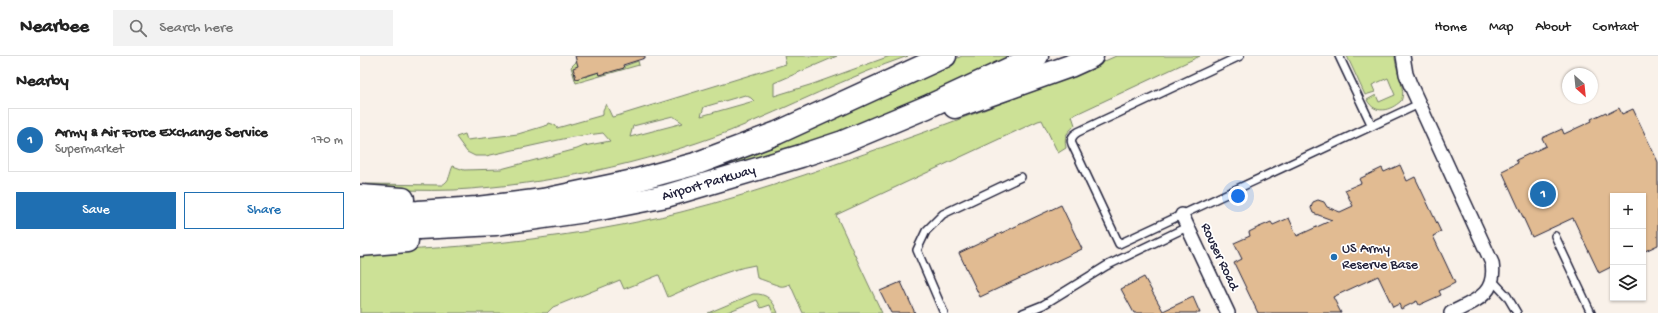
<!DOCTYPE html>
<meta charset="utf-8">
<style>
body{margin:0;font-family:"Gochi Hand",sans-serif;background:#f2f2f2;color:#222}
.controls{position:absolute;right:12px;bottom:12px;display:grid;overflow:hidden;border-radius:0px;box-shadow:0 1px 3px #0004}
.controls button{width:36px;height:36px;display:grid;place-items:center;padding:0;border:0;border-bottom:1px solid #e0e0e0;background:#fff;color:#222;font:20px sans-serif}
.compass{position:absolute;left:1202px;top:12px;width:36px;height:36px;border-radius:50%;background:#fff;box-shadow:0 1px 3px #0004;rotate:153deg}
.you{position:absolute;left:878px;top:140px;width:14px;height:14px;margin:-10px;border:3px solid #fff;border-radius:50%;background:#1a73e8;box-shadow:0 0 0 6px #1a73e833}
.badge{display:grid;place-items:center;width:26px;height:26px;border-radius:50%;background:#1f6fb2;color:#fff;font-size:13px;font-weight:700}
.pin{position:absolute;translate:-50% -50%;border:2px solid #fff;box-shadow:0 1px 4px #0006}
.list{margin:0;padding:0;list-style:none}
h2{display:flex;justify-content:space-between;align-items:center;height:52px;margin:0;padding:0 16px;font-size:17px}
h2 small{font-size:13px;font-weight:400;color:#767676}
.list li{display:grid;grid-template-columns:26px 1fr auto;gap:12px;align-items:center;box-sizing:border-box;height:64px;margin:0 8px 8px;padding:0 8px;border:1px solid #e0e0e0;border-radius:0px}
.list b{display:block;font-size:15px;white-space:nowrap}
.list p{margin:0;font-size:13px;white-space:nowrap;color:#767676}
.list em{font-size:13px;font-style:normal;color:#767676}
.actions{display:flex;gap:8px;padding:12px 16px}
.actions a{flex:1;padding:9px 0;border:1px solid #1f6fb2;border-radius:0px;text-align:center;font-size:14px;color:#1f6fb2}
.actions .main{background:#1f6fb2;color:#fff}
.icon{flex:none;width:22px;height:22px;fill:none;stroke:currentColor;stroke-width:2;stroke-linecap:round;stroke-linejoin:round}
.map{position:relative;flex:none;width:1298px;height:257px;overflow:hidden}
header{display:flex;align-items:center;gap:24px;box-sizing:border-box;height:56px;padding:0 20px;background:#fff;border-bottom:1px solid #e0e0e0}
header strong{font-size:19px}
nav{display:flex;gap:22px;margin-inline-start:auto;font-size:14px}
.search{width:280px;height:36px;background:#f2f2f2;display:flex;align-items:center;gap:10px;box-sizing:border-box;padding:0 14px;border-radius:0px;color:#767676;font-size:15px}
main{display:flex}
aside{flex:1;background:#fff}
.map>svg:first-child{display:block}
</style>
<header>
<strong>Nearbee</strong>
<div class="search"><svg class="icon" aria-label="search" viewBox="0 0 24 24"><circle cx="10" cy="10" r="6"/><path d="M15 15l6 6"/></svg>Search here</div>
<nav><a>Home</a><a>Map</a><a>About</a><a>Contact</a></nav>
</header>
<main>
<aside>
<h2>Nearby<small></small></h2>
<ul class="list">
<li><span class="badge">1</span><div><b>Army &amp; Air Force Exchange Service</b><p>Supermarket</p></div><em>170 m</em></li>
</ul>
<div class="actions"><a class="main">Save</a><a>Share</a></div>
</aside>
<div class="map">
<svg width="1298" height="257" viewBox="0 0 1298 257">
<rect width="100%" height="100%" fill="#f9f1e9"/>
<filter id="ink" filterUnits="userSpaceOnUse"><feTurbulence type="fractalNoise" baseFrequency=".025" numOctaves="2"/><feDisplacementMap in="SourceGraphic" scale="8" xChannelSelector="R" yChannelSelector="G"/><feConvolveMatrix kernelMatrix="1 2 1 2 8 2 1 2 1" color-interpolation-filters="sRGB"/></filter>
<g filter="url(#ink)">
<g fill="#cce196" stroke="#778268" fill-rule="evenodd">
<path d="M218,0L225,21L239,16L240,19L278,5L279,9L216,27L211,11L216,6V1Z"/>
<path d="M424,0H477L414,27V40L453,28L530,0H548C487,21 430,51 370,75C283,108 187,129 94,134C64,135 34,134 4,132L5,128L82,129C91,124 89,118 93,110L104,114L141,113L217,93L224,90L250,85L243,77L212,81L126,100H115L107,96L96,81L105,78L107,84L158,78L188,69L189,67L195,69L197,72L243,59V54L246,48L252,61L257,60L426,8ZM385,39L391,42L394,45L341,60L344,51ZM313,60L323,67L270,81L273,70Z"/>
<path d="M602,0H660L534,58L347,121L247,142L448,72Z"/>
<path d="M756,0H840L712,60L715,69C706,79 704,78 706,92L698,97L682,64L678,65L476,159L522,257H443L430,228C427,229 423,231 420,230C416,229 401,223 397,222L395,209C365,214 336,229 308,241L299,219L264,233L260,224L193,251L187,257H0V196C107,192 217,182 321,156C405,135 484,105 565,76C629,52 693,29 756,0Z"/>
<path d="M987,0H1035C1035,14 1047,34 1041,45C1030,55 1015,59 1007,44L1016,39L1019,46L1035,39L1028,22L1012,29L1015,36L1005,39Z"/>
<path d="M393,238C408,237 413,245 418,257H413L410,249L401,252L397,244L365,257H348Z"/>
</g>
<g fill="#e1bb92" stroke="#22223b">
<path d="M215,0H285V2L263,9L264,12L240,19L239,16L216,23L213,12L218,10Z"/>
<path d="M1259,52L1262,58L1273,53L1298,106V189L1283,196V140H1253V210L1239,217L1213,162L1172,181L1142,115L1158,107L1156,104L1186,90L1182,82L1202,73L1204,78L1232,65L1231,63L1246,56L1247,58Z"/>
<path d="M1040,109L1047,125L1055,121L1081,176L1073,180L1095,227L1079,235L1081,239L1059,249L1057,245L1041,253L1039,248L1033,251L1018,220L973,241L981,257H898L874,207L882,203L874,187L890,180L889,176L897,172L911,166L913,169L929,162L937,180L972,164L953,157L951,152L953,146L958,144L964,146L967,151L980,156L993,150L985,134L1001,127L999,123L1022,112L1024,116Z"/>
<path d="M701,149L722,193L620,241L599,197Z"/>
<path d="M784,221L803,255L833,241L840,257H774L761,233Z"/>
<path d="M541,226L555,257H531L520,235Z"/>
</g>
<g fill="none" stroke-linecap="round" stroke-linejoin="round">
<defs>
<g id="service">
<path d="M880,0L718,76C713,79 710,83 712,88L759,188L1059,48"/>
<path d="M979,0L1012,70"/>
<path d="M1195,180L1231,257"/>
<path d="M1132,224L1147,240L1157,257"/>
<path d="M584,257L557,194L566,175L583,158L661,121"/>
<path d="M663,257L683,249L746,210L827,171"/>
</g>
<g id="minor">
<path d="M1043,0L1046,18L1050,28L1132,207C1137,239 1115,245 1091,257"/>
<path d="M822,159L868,257"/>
</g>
<g id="motorway">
<path d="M595,51L710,10L732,0"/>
<path d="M0,140L43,143"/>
<path d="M0,157L58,156L117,152L183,144L269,126L335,108L417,77L585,0"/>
<path id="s1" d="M0,172H58L136,168L240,153L306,140L441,100L483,86L567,51L677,0"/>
<path d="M0,189L47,185"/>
</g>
</defs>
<use href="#service" stroke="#22223b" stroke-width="10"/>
<use href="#minor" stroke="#22223b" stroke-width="16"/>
<use href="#motorway" stroke="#22223b" stroke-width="25"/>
<use href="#service" stroke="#fff" stroke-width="7"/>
<use href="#minor" stroke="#fff" stroke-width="13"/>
<use href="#motorway" stroke="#fff" stroke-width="22"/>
</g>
</g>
<circle fill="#1f6fb2" stroke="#fff" stroke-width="1.5" cx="974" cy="201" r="4"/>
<g text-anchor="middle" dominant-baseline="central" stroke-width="3.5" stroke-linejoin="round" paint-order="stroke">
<g font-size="14" fill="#22223b" stroke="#fff">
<text stroke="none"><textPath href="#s1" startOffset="353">Airport Parkway</textPath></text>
<text transform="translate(859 201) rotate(65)">Rouser Road</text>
</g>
<g font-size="14" fill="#22223b" stroke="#fff" text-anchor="start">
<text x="982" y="193">US Army<tspan x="982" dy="16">Reserve Base</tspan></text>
</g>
</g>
</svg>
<div class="controls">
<button>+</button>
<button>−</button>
<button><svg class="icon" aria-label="layers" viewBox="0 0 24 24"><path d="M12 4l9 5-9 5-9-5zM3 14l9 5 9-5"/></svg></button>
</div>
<svg class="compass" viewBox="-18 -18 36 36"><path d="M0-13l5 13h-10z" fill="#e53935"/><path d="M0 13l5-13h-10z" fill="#767676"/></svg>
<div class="you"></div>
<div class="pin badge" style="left:1183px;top:138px">1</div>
</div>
</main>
